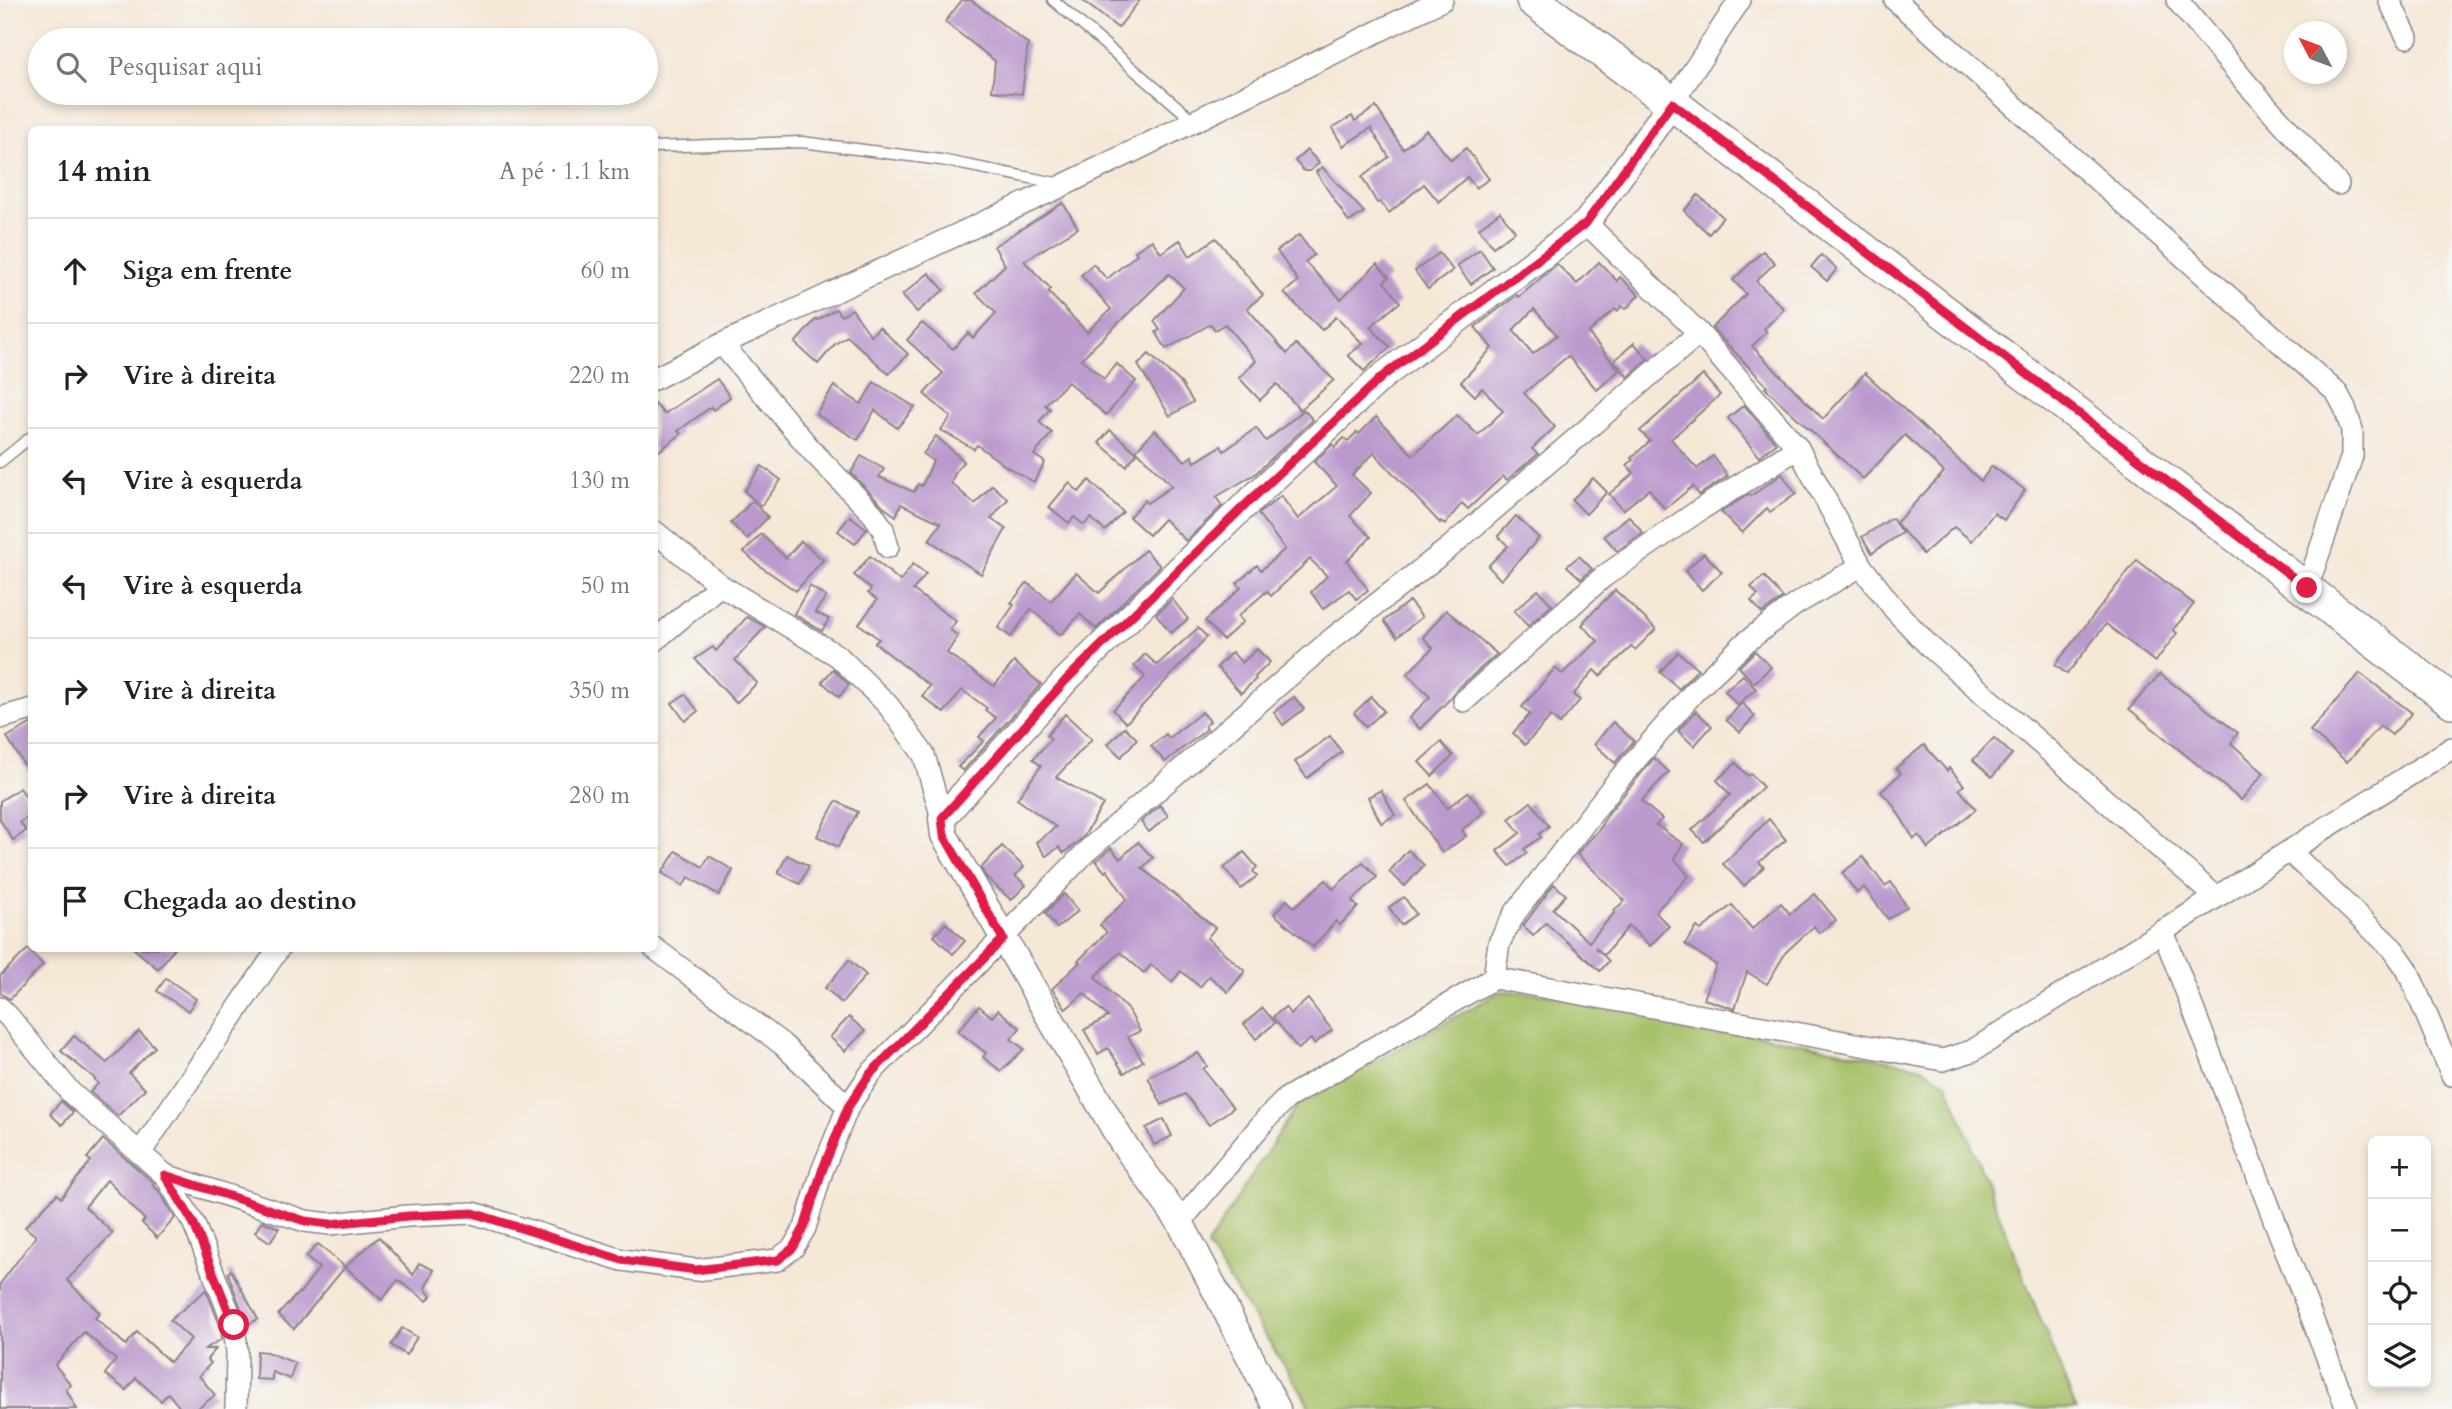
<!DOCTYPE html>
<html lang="pt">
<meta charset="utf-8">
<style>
body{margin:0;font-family:Cardo,serif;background:#f6f6f6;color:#222}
.controls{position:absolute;right:21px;bottom:21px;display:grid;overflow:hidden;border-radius:10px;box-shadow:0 4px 10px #0003}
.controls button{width:63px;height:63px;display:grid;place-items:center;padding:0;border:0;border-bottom:2px solid #e0e0e0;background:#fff;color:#222;font:35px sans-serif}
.compass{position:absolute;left:2284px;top:21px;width:63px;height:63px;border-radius:50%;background:#fff;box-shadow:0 4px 10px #0003;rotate:311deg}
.stop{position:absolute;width:21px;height:21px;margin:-16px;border:5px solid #e11d48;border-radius:50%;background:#fff}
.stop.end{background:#e11d48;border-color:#fff;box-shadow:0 2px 7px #0008}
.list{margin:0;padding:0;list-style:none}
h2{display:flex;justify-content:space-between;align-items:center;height:91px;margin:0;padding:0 28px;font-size:30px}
h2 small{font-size:23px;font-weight:400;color:#767676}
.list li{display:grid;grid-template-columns:46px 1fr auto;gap:21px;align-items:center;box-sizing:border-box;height:105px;padding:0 28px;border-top:2px solid #e0e0e0}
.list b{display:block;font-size:26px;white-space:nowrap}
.list em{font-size:23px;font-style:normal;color:#767676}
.icon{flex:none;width:38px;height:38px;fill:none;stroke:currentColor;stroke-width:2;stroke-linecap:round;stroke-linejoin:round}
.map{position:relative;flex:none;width:2452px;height:1409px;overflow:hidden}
.search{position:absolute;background:#fff;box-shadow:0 4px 10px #0003;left:28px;top:28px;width:630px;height:77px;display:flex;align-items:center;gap:18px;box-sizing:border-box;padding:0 24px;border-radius:38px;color:#767676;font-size:26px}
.panel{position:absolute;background:#fff;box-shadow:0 4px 10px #0003;left:28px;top:126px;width:630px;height:826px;border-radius:10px}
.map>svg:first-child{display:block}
</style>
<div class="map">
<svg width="2452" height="1409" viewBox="0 0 2452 1409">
<rect width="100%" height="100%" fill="#f6f6f2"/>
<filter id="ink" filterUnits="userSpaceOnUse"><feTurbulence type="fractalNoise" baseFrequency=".0143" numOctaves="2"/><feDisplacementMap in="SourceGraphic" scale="14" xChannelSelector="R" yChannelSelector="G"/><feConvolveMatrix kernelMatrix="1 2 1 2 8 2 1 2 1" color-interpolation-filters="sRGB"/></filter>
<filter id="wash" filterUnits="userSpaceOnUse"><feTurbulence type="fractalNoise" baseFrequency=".00686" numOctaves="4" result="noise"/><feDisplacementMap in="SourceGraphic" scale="28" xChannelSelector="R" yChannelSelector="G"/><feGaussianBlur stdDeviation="1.57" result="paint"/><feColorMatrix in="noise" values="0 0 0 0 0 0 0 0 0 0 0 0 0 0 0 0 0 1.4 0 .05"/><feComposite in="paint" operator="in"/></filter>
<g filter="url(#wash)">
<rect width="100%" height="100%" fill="#f5e8d7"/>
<path fill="#a6c066" stroke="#647150" stroke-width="2" d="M1502,991L1549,994L1919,1066L1947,1083L2076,1409H1310L1304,1396L1207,1246L1297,1105Z"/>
<g id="blocks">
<g fill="#bb99cd" fill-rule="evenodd">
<path d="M962,0H971L1028,44L1022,94L992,91L995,61L945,22Z"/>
<path d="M1082,0H1140L1118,28Z"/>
<path d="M1376,107L1403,149L1426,130L1451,160L1466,148L1489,179L1476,188L1467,177L1439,202L1424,184L1389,213L1380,202L1377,203L1362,177L1389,157L1371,128L1343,146L1332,128L1352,116L1355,121Z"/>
<path d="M1307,150L1319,163L1310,171H1304L1295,161Z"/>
<path d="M1322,167L1364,212L1349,222L1316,172Z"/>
<path d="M1698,195L1723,217L1709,234L1684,211Z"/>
<path d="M1063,203L1078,228L1024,261L1051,289L1048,292L1087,332L1111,309L1081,275L1093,264L1107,279L1137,254L1135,251L1152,240L1161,253L1180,240L1190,256L1216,238L1263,295L1247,308L1287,354L1296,344L1334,380L1300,410L1277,384L1260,400L1239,378L1256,361L1225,324L1215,330L1211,324L1166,349L1156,332L1160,330L1154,321L1184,288L1169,274L1081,359L1104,379L1117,364L1136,381L1106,415L1068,382L1045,405L1050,409L1039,422L1052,433L1034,455L1045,462L1034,482L1007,467L977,445L974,449L941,430L951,417L924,394L943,373L907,340L922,323L953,349L968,333L973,338L996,313L976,293L1005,265L994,246Z"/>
<path d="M1500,212L1515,231L1493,247L1479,228Z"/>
<path d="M1299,235L1314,255L1305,262L1341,299L1377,264L1389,277L1384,282L1400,302L1370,327L1390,347L1364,371L1348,355L1363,344L1338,318L1336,317L1322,330L1284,293L1298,281L1277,251Z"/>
<path d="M1480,249L1493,268L1471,284L1457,266Z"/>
<path d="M1763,251L1775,263L1756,281L1784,309L1764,329L1767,332L1752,346L1823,419L1865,373L1981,481L1992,466L2025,490L2004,520L1994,513L1972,541L1954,527L1923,554L1896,523L1944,472L1905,435L1863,479L1765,388L1767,386L1712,328L1746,294L1733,280Z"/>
<path d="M1439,253L1453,270L1428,289L1415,271Z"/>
<path d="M1821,255L1837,269L1827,281L1811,267Z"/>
<path d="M1599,262L1617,281L1620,277L1639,295L1626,309L1622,306L1617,311L1615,309L1588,333L1619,370L1597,390L1568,356L1524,393L1555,427L1532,449L1538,454L1507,480L1503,476L1468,509L1462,503L1445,524L1441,521L1440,523L1374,453L1352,475L1371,493L1350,516L1371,537L1347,561L1368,590L1356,599L1349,590L1323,609L1311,592L1327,576L1310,559L1271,596L1267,591L1238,616L1243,622L1223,640L1205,621L1241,588L1237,583L1257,565L1261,570L1285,549L1258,514L1281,496L1298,519L1337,486L1314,462L1333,444L1335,447L1344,438L1348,441L1357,432L1359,434L1376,417L1413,455L1457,415L1478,435L1503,411L1482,388L1475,396L1461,382L1492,348L1475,327L1517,295L1519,297L1557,264L1577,284ZM1534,309L1557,335L1533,354L1513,330Z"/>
<path d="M929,273L944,290L917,312L902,295Z"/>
<path d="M836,309L841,316L852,309L871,336L879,327L908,354L889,374L847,336L835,344L818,364L795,343L816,319L818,320Z"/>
<path d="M1634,343L1648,359L1628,377L1614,361Z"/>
<path d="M1149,354L1181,383L1193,402L1170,416L1138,365Z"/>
<path d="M1703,375L1720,395L1671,439L1697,469L1713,456L1728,476L1699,495L1693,486L1665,509L1649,489L1623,510L1609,494L1634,473L1627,465L1633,460L1631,458L1650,441L1640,431Z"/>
<path d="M717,379L730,397L713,410L711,407L678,431L681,434L654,455V403L664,414Z"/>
<path d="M874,382L915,407L897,428L875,410L858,440L816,414L834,386L861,404Z"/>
<path d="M1744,405L1776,443L1759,457L1728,418Z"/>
<path d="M1304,410L1313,420L1255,474L1216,497L1222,506L1186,541L1164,519L1149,535L1129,517L1145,500L1147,503L1172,486L1136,450L1155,430L1185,461L1192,456L1195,462L1221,446L1224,451L1256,428L1266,441Z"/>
<path d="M1110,430L1137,453L1126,466L1099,443Z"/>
<path d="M936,436L964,461L957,469L951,483L975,504L992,485L1008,499L991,519L1006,529L981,574L929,540L941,523L901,504L896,516L886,509L851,473L861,456L884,469L879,477L914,492L918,484L922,486L933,461L923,454Z"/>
<path d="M762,466L781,480L761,506L744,491Z"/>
<path d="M1782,474L1796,494L1770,512L1767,508L1742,533L1721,512L1749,494L1751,496Z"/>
<path d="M1593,478L1607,492L1586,514L1572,500Z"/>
<path d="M1089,480L1123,512L1105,531L1091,518L1084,525L1074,517L1069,523L1049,507L1069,483L1079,492Z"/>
<path d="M752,501L768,517L747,539L731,523Z"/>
<path d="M850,516L867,529L855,544L838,531Z"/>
<path d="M1516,516L1539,538L1501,580L1488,566L1508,546L1498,536Z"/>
<path d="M1629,516L1643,533L1617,551L1604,536Z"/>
<path d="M1892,518L1902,533L1872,553L1862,537Z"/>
<path d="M761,534L786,558L801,541L823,560L796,591L760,566L744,552Z"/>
<path d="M1145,550L1160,566L1096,629L1080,614L1061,635L1031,609L1011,637L998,628L1014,605L1011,603L1027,583L1051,601L1076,573L1099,593Z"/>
<path d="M1704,553L1722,572L1702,590L1685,571Z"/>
<path d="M870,556L900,581L913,564L926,574L913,590L956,621L950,630L958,636L947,653L994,686L1014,662L1041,684L963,771L958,767L984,741L979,737L996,718L985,710L987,708L962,690L944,713L922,696L930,686L875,643L879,639L859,624L877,600L868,593L871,589L854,575Z"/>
<path d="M1579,556L1592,569L1581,579L1567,566Z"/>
<path d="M2137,560L2194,604L2173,630L2177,633L2155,662L2106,624L2067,674L2055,665Z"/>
<path d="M1764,576L1783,598L1762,613L1751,601L1758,595L1751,587Z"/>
<path d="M810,586L826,597L815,612L829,619L822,631L794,614Z"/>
<path d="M1538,590L1552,605L1528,626L1514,611Z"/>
<path d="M1615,590L1656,629L1635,650L1631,647L1600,676L1594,670L1573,695L1580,700L1560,724L1551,716L1525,745L1513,733L1530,714L1522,707L1555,668L1562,674L1598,641L1582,625L1585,622L1584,621Z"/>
<path d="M1172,599L1188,619L1171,633L1156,614Z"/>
<path d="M1409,601L1422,617L1397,637L1384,621Z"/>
<path d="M1446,610L1497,654L1455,691L1451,698L1420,729L1409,718L1430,697L1407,674L1433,648L1423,637Z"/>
<path d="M747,617L765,627L735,660L757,683L736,703L695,659L713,647L716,651Z"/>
<path d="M1198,628L1207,637L1126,723L1113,710L1145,677L1134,666L1145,654L1157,665Z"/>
<path d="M1257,649L1270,662L1255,677L1256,679L1241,693L1217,667L1232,652L1242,663Z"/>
<path d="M1755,651L1771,667L1754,683L1739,667Z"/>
<path d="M1678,652L1698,669L1679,689L1660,672Z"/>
<path d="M833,669L849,685L839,697L822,682Z"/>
<path d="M2360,673L2412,713L2392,735L2380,726L2347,762L2310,731Z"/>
<path d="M2160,674L2238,733L2231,743L2264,773L2241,800L2129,709Z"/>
<path d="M1743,675L1756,689L1737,705L1725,691Z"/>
<path d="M685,694L698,711L685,721L672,703Z"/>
<path d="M1294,697L1304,709L1283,725L1274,712Z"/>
<path d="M1371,697L1384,711L1366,727L1354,713Z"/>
<path d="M1742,703L1755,716L1740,732L1726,720Z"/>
<path d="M1696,711L1712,726L1694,746L1678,731Z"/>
<path d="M1202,712L1210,721L1205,726L1207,729L1165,762L1151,746L1166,734L1169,738Z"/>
<path d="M1065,714L1092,739L1056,777L1103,804L1084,836L1073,846L1064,853L1059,847L1046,856L1036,842L1056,827L1017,799L1041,766L1033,759L1051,739L1047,735Z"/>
<path d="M1613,722L1634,741L1615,763L1594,744Z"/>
<path d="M32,723V778L7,737Z"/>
<path d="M1125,727L1137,739L1121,757L1108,744Z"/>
<path d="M1330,736L1342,752L1307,778L1295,762Z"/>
<path d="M1994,738L2012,754L1992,777L1973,760Z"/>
<path d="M1441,742L1453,756L1432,776L1419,762Z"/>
<path d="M1924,745L1947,771L1949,768L1964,785L1959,789L1976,809L1928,849L1919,835L1914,839L1892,803L1881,792L1901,773L1896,768Z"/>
<path d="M1654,758L1669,772L1641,801L1662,819L1656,825L1683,844L1674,858L1689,876L1655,912L1669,926L1650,946L1629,926L1604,955L1595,947L1609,961L1600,971L1546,923L1533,936L1523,926L1554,884L1566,895L1553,909L1589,942L1615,912L1614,910L1625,901L1577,854L1602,826L1601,825L1610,811Z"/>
<path d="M1736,763L1748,776L1751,774L1763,787L1704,842L1692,830L1730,795L1717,780Z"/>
<path d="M1430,784L1447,808L1468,792L1484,812L1462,830L1466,836L1442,853L1406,801Z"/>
<path d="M20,788L32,806V815L20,822L26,831L13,840L0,820V801Z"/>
<path d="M1381,790L1395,815L1381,823L1368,797Z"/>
<path d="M836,801L858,812L838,847L817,836Z"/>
<path d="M1531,802L1549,826L1539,834L1541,837L1524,849L1527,853L1510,866L1497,851L1520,833L1509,819Z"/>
<path d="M1160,805L1168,816L1149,832L1141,822Z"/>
<path d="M1769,819L1786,840L1759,862L1764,867L1744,886L1723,864Z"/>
<path d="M1138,842L1153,858L1142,868L1215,928L1207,938L1245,971L1228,992L1209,976L1200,987L1181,971L1172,982L1151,965L1144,973L1120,952L1095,977L1129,1011L1140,1031L1128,1037L1143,1061L1124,1073L1108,1048L1098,1054L1084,1030L1108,1017L1084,993L1066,1009L1052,989L1080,962L1078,961L1107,932L1100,925L1127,899L1107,870L1105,872L1096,861L1111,848L1120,859Z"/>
<path d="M1002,846L1024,867L1015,876L1026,885L1011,900L986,877L981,868Z"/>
<path d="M1408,850L1424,865L1405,886L1389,872Z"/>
<path d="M676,851L703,867L709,856L733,870L719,895L689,877L683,886L662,873Z"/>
<path d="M1244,852L1257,867L1253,871L1257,876L1241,889L1224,868Z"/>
<path d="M787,855L809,866L800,884L778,873Z"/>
<path d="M1863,857L1885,886L1891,882L1907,907L1888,919L1864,887L1857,893L1842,873Z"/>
<path d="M1363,862L1377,877L1352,901L1358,907L1340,925L1336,921L1313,947L1274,914L1287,900L1294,907L1326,880L1333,889Z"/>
<path d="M1064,894L1078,911L1057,928L1045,913Z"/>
<path d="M1815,894L1836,920L1819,933L1814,926L1786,952L1767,984L1747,972L1735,1009L1704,999L1716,965L1685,944L1697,927L1701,930L1732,905L1752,929L1781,903L1790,914Z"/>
<path d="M1404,897L1416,914L1401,925L1389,907Z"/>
<path d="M946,923L965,941L953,954L934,936Z"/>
<path d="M133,948H175L158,969Z"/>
<path d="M28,949L43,965L10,999L0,993V976Z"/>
<path d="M849,960L866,975L842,1003L825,988Z"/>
<path d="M166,978L196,999L188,1011L157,991Z"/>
<path d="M1308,999L1332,1030L1314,1044L1311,1039L1298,1049L1273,1017L1285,1007L1290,1014Z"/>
<path d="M979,1006L992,1017L998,1010L1020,1028L1011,1039L1024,1049L1001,1071L983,1057L986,1053L958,1031Z"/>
<path d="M1263,1008L1275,1023L1256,1039L1244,1024Z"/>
<path d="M849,1017L865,1031L845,1051L830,1037Z"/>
<path d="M139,1031L155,1047L129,1073L145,1089L118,1116L90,1092L98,1084L93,1077L61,1051L74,1036L107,1063Z"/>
<path d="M1198,1053L1207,1066L1203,1069L1233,1108L1209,1125L1185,1094L1162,1105L1148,1077Z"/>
<path d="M61,1101L73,1112L62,1125L50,1114Z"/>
<path d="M1164,1119L1172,1136L1154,1145L1146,1128Z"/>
<path d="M103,1139L154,1183L152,1185L159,1191L175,1218L157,1238L142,1223L145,1220L107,1180L85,1207L113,1233L67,1280L100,1313L95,1318L126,1345L137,1332L170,1362L191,1339L170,1320L206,1290L221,1328L222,1339L205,1349H216L207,1359L211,1363L199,1376L215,1395L197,1409H181L168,1393L161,1401L136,1378L126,1390L105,1374L116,1360L84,1332L55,1365L71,1385L66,1389L77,1409H0V1284L36,1236L25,1227L57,1194L61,1198L91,1161L87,1158Z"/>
<path d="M262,1221L279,1228L270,1242L255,1232Z"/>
<path d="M379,1237L413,1275L419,1263L434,1270L425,1288L431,1296L427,1301L398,1280L382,1300L345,1267L294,1329L278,1315L299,1292L300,1293L319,1268L306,1257L318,1244L345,1267Z"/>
<path d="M231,1270L258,1319L247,1325L228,1273Z"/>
<path d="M402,1328L417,1337L406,1355L391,1345Z"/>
<path d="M257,1351L267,1352L295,1363L290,1379L272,1372V1380L256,1379Z"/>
</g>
</g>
</g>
<g filter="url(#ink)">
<use href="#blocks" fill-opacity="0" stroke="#8c8589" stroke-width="2"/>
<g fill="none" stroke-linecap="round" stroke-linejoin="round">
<defs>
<g id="service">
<path d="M1053,0L1194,121"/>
<path d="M654,147L802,142L941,160L1061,184"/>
<path d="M0,462L32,436"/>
</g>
<g id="minor">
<path d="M1895,0L2337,393L2345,408L2352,430V456L2307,588"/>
<path d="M2177,0L2247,84L2338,184"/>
<path d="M2389,0L2407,37"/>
<path d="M1672,103L1740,0"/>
<path d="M1586,223L1699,333L1798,448L1861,566L1895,610L1929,646L2216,897"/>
<path d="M722,344L812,451L873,514L883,529L888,547"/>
<path d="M654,379L722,344L1064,185L1442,0"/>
<path d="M654,531L720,585L838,656L888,705L924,755L942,818"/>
<path d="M654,641L720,585"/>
<path d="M1464,701L1603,577L1701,509L1798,448"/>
<path d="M0,718L32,709"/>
<path d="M2290,852L2393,949L2407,969L2452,1075"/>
<path d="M654,948L782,1044L848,1107"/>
<path d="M1494,978L1499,943L1515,913L1613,786L1694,692L1746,642L1796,604L1861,566"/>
<path d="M0,1008L9,1017L71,1093L165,1175L194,1224L234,1325L237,1352L236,1409"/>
<path d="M140,1153L279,948"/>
<path d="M165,1175L305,1221L330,1224L408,1216L473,1213L622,1260L696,1270L777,1260L793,1248L805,1228L822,1171L848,1107L870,1074L1088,850L1333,638L1450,547L1699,333"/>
<path d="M1180,1222L1266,1119L1287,1098L1494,978L1943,1060L1972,1051L2163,931"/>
<path d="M2347,1409L2163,931L2452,748"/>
</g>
<path id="tertiary" d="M1277,1409L1180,1222L1122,1142L944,835L942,818L1067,679L1240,510L1383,376L1586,223L1672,103"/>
<path id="primary" d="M1533,0L1672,103L2452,701"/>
</defs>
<use href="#service" stroke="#8c8589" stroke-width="13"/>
<use href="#minor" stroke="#8c8589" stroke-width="24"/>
<use href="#tertiary" stroke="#8c8589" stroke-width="29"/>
<use href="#primary" stroke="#8c8589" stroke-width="36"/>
<use href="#service" stroke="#fff" stroke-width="10"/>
<use href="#minor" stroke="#fff" stroke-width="21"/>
<use href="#tertiary" stroke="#fff" stroke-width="26"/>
<use href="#primary" stroke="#fff" stroke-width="33"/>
</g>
</g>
<g fill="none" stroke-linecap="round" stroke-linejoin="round" filter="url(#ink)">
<path stroke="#e11d48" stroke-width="9" d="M234,1325L194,1224L165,1175L305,1221L330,1224L408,1216L473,1213L622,1260L696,1270L778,1260L793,1248L804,1228L822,1171L848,1107L870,1074L1003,939L944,835L942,818L1067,679L1240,510L1383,376L1586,223L1672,103L2307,588"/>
</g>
</svg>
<div class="controls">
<button>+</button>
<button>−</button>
<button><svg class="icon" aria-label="locate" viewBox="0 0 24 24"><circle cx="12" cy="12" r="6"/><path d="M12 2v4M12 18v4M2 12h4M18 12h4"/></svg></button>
<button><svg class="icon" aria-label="layers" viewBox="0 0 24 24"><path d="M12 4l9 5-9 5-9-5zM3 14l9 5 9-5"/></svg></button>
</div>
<svg class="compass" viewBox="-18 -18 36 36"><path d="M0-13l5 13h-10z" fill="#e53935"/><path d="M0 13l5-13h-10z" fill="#767676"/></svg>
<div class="stop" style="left:234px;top:1325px"></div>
<div class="stop end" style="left:2307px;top:588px"></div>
<div class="search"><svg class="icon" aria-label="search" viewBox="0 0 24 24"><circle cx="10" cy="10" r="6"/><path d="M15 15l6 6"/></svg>Pesquisar aqui</div>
<section class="panel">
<h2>14 min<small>A pé · 1.1 km</small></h2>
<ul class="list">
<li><svg class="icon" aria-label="ahead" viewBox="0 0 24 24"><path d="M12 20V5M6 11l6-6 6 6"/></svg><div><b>Siga em frente</b></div><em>60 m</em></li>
<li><svg class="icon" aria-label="right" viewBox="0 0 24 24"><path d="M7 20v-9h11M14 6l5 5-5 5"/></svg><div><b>Vire à direita</b></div><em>220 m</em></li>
<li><svg class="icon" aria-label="left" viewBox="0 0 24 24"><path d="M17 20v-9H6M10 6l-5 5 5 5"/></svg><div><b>Vire à esquerda</b></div><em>130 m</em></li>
<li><svg class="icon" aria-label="left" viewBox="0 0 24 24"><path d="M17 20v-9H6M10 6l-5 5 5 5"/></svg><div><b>Vire à esquerda</b></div><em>50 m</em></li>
<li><svg class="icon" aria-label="right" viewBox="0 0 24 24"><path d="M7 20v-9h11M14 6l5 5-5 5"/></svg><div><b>Vire à direita</b></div><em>350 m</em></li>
<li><svg class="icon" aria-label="right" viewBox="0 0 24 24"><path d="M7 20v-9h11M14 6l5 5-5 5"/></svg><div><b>Vire à direita</b></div><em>280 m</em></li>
<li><svg class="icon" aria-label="arrive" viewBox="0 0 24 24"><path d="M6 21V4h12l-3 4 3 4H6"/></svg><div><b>Chegada ao destino</b></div></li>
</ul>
</section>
</div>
